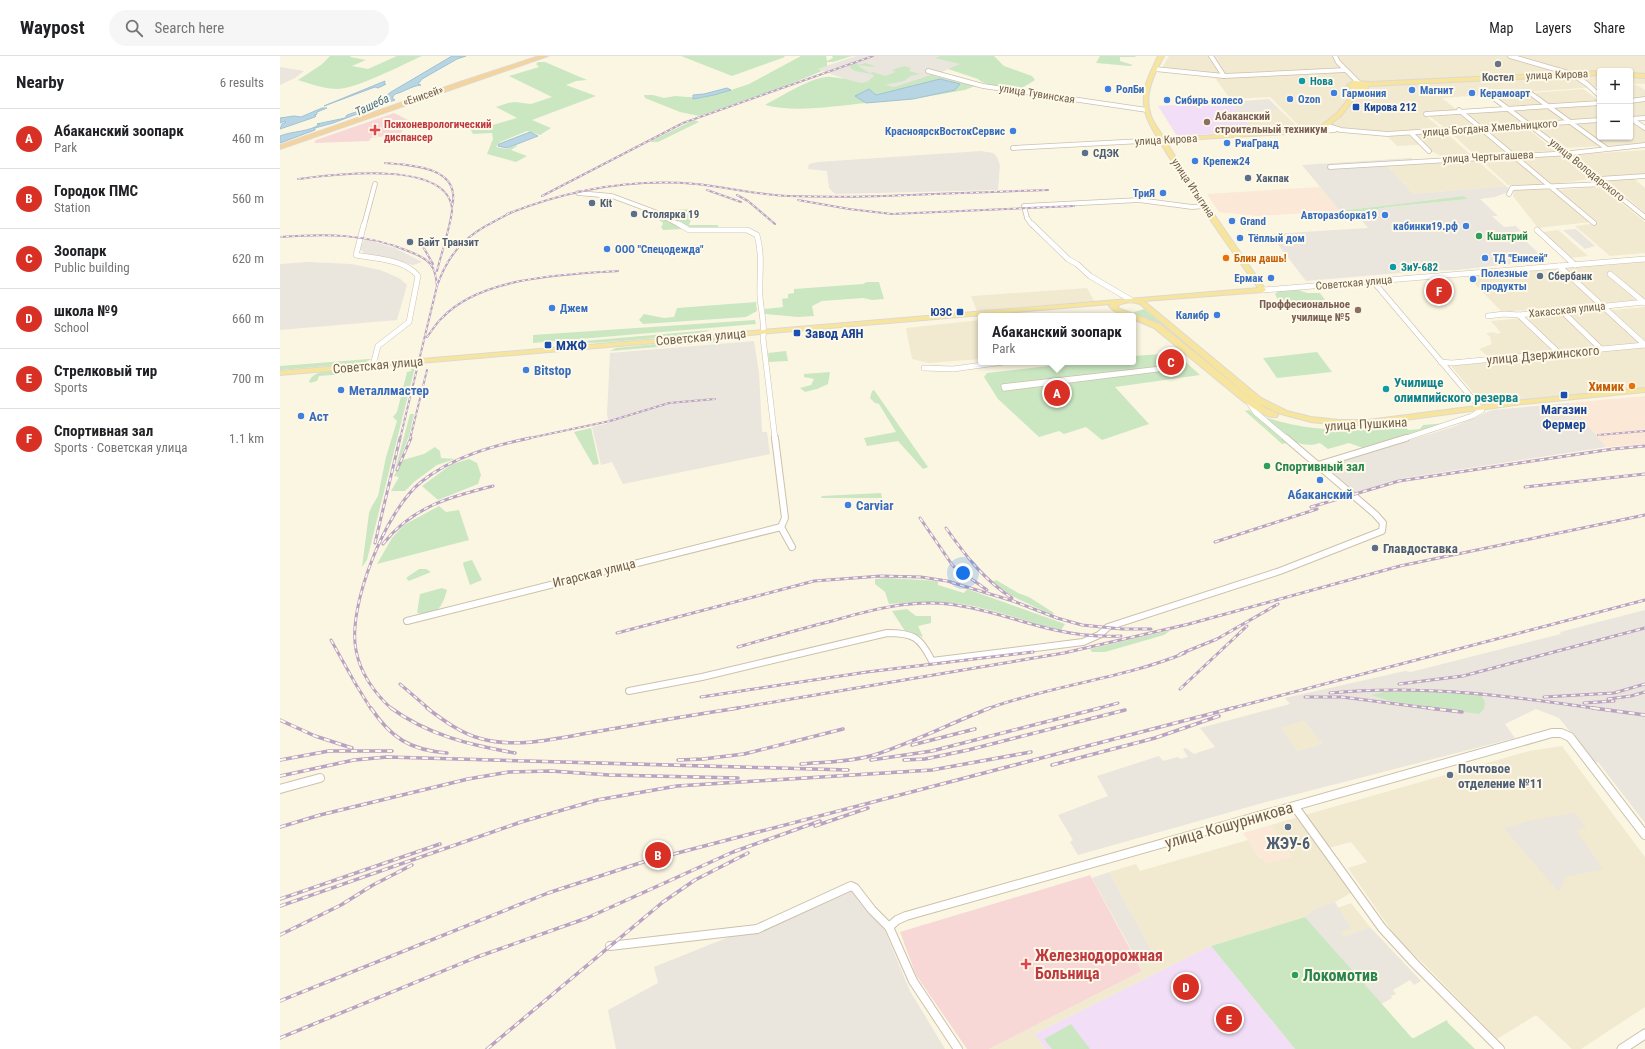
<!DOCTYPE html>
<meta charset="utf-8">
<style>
body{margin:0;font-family:"Roboto Condensed",sans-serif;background:#f6f6f6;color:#202124}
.controls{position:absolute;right:12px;top:12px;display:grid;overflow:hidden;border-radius:4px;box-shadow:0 1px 3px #0004}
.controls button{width:36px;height:36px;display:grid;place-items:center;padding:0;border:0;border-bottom:1px solid #e0e0e0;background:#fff;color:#202124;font:20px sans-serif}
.you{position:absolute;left:683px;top:517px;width:14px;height:14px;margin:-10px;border:3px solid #fff;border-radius:50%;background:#1a73e8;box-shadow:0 0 0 6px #1a73e833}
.badge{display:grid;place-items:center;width:26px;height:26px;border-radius:50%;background:#d93025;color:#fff;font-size:13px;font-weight:700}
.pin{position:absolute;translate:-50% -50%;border:2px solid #fff;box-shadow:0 1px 4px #0006}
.popup{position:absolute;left:698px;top:257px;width:158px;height:52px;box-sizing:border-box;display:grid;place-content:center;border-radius:4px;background:#fff;filter:drop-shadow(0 1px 3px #0005);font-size:13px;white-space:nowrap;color:#757577}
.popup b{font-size:15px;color:#202124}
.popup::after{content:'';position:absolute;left:50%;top:100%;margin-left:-8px;border:8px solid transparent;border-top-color:#fff}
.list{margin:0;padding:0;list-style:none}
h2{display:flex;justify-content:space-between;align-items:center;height:52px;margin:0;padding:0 16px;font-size:17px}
h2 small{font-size:13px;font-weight:400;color:#757577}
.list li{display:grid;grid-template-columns:26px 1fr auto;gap:12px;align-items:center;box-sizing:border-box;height:60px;padding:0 16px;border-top:1px solid #e0e0e0}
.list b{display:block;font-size:15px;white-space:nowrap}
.list p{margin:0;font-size:13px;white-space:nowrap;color:#757577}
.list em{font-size:13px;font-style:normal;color:#757577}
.icon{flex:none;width:22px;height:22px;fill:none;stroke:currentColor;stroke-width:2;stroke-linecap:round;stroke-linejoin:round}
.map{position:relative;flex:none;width:1365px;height:993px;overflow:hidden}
header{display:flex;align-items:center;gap:24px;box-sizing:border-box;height:56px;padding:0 20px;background:#fff;border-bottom:1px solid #e0e0e0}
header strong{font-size:19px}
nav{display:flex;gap:22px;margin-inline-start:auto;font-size:14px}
.search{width:280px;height:36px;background:#f6f6f6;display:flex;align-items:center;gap:10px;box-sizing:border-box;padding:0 14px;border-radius:22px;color:#757577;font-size:15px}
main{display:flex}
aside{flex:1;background:#fff}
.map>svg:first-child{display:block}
</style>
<header>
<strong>Waypost</strong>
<div class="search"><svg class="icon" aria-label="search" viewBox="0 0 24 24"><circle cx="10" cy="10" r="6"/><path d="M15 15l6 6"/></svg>Search here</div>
<nav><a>Map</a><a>Layers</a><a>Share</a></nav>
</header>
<main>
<aside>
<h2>Nearby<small>6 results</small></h2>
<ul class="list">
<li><span class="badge">A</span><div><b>Абаканский зоопарк</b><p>Park</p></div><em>460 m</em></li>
<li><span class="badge">B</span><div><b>Городок ПМС</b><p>Station</p></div><em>560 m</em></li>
<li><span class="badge">C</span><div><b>Зоопарк</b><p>Public building</p></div><em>620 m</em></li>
<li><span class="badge">D</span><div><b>школа №9</b><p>School</p></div><em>660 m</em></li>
<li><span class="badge">E</span><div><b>Стрелковый тир</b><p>Sports</p></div><em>700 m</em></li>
<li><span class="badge">F</span><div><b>Спортивная зал</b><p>Sports · Советская улица</p></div><em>1.1 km</em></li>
</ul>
</aside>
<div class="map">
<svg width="1365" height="993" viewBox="0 0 1365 993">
<rect width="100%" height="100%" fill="#fbf6e2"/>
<g fill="#f2e9d1">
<path d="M889,0H1365V28H1350V15H1320V34L1317,31L1162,42L1177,54L1142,57L1162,73L1103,76L1069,72L1026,74L1020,71L990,41L950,43L933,19L881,13Z"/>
<path d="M1350,29H1357L1365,34V42L1350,43Z"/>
<path d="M1303,33L1320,45L1269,49L1252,37Z"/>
<path d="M1248,37L1265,50L1227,52L1213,40Z"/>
<path d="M1365,45V60L1353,61L1350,59V46Z"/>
<path d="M1320,48V63L1291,66L1273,53V51Z"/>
<path d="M1268,52L1287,66L1249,69L1230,54Z"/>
<path d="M1000,54L1018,71L1016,73L974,75L959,57Z"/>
<path d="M1225,54L1244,68L1202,72L1184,57Z"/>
<path d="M1180,57L1197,72L1166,73L1148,59Z"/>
<path d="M1350,64L1365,75V87L1325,90L1294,68L1320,65V81H1350Z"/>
<path d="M1285,68L1291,69L1320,90L1285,92L1258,72V70Z"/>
<path d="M1247,72L1275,95L1232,97L1205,75Z"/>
<path d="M1200,74L1227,97L1206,100L1195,99L1170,76Z"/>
<path d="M1165,76L1191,99L1161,100L1149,94L1133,78Z"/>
<path d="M1125,78L1130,80L1139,89L1117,90L1106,79Z"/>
<path d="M1365,94V119L1320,121L1294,99Z"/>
<path d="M1279,99H1284L1309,123L1270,129L1236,100Z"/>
<path d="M1232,100L1266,129L1235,130L1228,129L1204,107L1207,103Z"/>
<path d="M1184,103L1200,107L1226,130L1133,138L1107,110Z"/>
<path d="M1353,122L1365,132V157L1327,124Z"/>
<path d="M1321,131L1365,166V197L1330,200L1295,170L1318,167L1278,134Z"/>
<path d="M1268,132L1310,166L1258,172L1233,140L1234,133Z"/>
<path d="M1278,174L1308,200L1291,202L1263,176Z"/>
<path d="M1365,204V243L1325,247L1320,245L1283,211Z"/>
<path d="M1279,213L1317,248L1222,256L1187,220Z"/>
<path d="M807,232L814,245L697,255L691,240Z"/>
<path d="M1365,251V287L1210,302L1199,293L1212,288L1210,281L1206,277L1214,276L1217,278L1221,277L1211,265Z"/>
<path d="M701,264V303L648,307L632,303L626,272Z"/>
<path d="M1365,290V333L1205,347L1201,346L1171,310Z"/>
<path d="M1024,665L1042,688L1017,695L1000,672Z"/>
<path d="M1282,690L1365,801V951L1301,993H1292L1256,959L1217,983L1146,910L1118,884L1068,812L1087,806L1071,786L1049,792L1025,759L1249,695Z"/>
<path d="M1018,761L1071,837L1055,846L1036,852L1025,861L931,890L755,978L766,993H709L862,915L856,902L872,896L829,816L856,808L860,815L968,784L979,802L1012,801L991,769Z"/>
<path d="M1071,847L1090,871L1063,881L1059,876L1070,872L1057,852Z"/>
</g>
<g fill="#fbe8d6">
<path d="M1040,131L1060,155L977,160L939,156L927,138Z"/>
<path d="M1365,340V388L1326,391L1289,347Z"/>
<path d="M991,769L1012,801L986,808L981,801L979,802L963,777Z"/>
</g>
<g fill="#eae5dd" fill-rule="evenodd">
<path d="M576,0H660L656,1L681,8L668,13L640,27L601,36L537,13Z"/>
<path d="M0,11L24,15L15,22L0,29Z"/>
<path d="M989,43L1000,54L959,57L950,46Z"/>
<path d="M701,95L713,97L717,101L720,109L718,134L555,138L549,132L547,115L528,113L529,108L538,106Z"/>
<path d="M1131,102L1135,106L1124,107L1125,109L1107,110L1133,138L1226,130L1229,133L1228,136L1215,141L1200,143L1218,160H1212L1224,171L1236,170L1241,175L1236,176L1266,204L1177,214L1142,215L1026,225L990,178L1088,172L1082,165H1072L1067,159L1108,151L1188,143L1184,140L1060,155L1022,109Z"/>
<path d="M1296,173L1315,190L1305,193L1283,174Z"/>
<path d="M85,183L115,192L142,206L133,209L84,197L80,192Z"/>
<path d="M28,206L71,208L100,214L119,222L127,229L117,264L0,274V208Z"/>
<path d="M474,285L479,317L482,376H487L490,398L343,428L332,406L321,409L312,371L329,367L327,359L330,297Z"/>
<path d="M1289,347L1326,391L1124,422L1076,436L1045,410L1173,371L1212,354Z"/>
<path d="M1365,554V767L1318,706L1315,707L1279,662L1256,653L1225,668L1235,682L986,746L798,799L790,786L793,784L778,759L828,740L817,720L879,700L883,705L898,701L900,703L908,701L903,693L906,692L914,698L935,691L920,672L1010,648L1005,642L1125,615L1131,616L1281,578L1280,576ZM1024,665L1042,688L1017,695L1001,672Z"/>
<path d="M1295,757L1306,772L1296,774L1323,813L1285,821L1281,833L1277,834L1224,772L1253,764Z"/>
<path d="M829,816L872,896L856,902L812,822Z"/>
<path d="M571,832L602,868L630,935L665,993H336L328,954L378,927L374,911Z"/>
<path d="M1055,846L1071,873L1060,876L1063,881L1090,871L1141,925L1134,929L1130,924L1113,934L1116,938L1111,940L1112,942L1101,948L1025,861L1036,852Z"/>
</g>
<g fill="#f2dff7">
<path d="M950,46L974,75L897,80L878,50Z"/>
<path d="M931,890L1015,993H766L755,978Z"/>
</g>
<g fill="#f8d8d6">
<path d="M114,57L130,65L123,67L127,69L120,78L91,82L89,85L34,87L36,84Z"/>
<path d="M810,819L862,915L709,993H687L636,919L620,876Z"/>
</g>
<g fill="#cae7c2">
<path d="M50,0H71L70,1L86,4L72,10L88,13L117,0H142C122,9 78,32 58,33C45,33 30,28 18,24L41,9Z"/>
<path d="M401,0H504L505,1L452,20Z"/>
<path d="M521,0H546L547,5L553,2L552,0H572L553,6H547V10L538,13L542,15L498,33L419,60L400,56L365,42L364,39H373L384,42L395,40L421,42L442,37L469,28Z"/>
<path d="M660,0H714L724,10L752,20L755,24C750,27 743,32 738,33C729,35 704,29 698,23L668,13L680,8L655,2Z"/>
<path d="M820,0H855L856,1H840V5L853,9L850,10L816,7Z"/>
<path d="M258,6H265L307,24L296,25L286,29L316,40L252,64L271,72L260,79L247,75L220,86L216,91L227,93L236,89L237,90L231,94L247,100L236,106L207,98L213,83L212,77L193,78L189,71L202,72L237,62L216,51L228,47L235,46L251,48L272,41L229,20L259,11L256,8Z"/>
<path d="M571,6H576L578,9L585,7L595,10C589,12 584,8 578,10L590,17L593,16L605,20L616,16L612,14L624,10L631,12L629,15L640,18L631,20L624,25L605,29L614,31L651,19L695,30L685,34L633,43L675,34L679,28L660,23L596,39L575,40L586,47C555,50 515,57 485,49C501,41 534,19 551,21C556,22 565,22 569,24C581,27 584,30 594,20L592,18L575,15L569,11L571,10L568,8Z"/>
<path d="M414,64L419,66L378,86H369Z"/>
<path d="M1184,140L1188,143L1108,151L1067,159L1060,155Z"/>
<path d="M415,153L409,169H438V173H410L385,159L392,154Z"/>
<path d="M372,157L376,158L404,173L383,174L381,171L383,168L382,166L370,158Z"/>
<path d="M587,226H599L604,243L592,244L583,242L542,245L532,250L534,260L518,261L485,258V253L503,251L502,243L508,242V238L514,237V233L583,228Z"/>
<path d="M1016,233L1027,237H1040L1045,244L1003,248L999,246L995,238L998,235Z"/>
<path d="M476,246L477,255L466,261L363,268L359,264L364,258L384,262L394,261L397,252Z"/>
<path d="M864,253L931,309L884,271L869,263L851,257Z"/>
<path d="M475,264L476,268L253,287V279Z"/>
<path d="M430,274C424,279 304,289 292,287L293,286Z"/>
<path d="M437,282V286L330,295L336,292Z"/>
<path d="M506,295L508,305L489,306L488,297Z"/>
<path d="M1037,296L1052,316L997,322L983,302Z"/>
<path d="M896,297L920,319L835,331L869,368L822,384L806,371L784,378L779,375L759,381L718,343L704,321L707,317L803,306H853V300Z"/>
<path d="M89,303H91L84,307L0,314V310Z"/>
<path d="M131,311H135L87,504L82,511L89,457L92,450L98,440L106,401L117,365L113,361L117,356L127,316L131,315Z"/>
<path d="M67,314L68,316L66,318L39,320L37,325L30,327L29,325C36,312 54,315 67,314Z"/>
<path d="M550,316L548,328L537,333L525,336L520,332L531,329L534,323L524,321V318Z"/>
<path d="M594,334L648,411L643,413L618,385L587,390L584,382L616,376L599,348L595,347L590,342L592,335Z"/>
<path d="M969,354L1007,387L1002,388L965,355Z"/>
<path d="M130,358H134L129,380L114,418Z"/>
<path d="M982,360C1030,377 1077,375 1126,372L1129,374L1140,373L1143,369L1167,367L1086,393L1069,387L1048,393L1040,387C1015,395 1000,375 982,360Z"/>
<path d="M311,372L319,408L313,409L294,376Z"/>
<path d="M155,391L160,395L161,402L175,403L157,409L134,426L125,435H111L119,421L114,420L123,404L144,398Z"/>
<path d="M189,403L197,407L201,419L198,428L158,444L142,430L172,408Z"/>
<path d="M601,437L602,442H541L542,440Z"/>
<path d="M159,450L166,456L179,454L189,484L97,508L112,482L124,469Z"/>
<path d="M192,504L202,524L190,529L183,508L184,506Z"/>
<path d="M139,513H146L151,516L129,525L126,522Z"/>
<path d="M608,522L658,525V529L684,537L687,533L785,568L781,574C750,567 720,555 688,549C662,545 635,546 609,548L605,536L595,528V523Z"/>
<path d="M716,524L738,537L749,541L774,557L772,559L732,540L712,526Z"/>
<path d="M162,532L167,534C162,552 157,560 137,557L140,538Z"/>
<path d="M627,553L636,560H651V567L638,570L643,581C636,579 632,575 625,575L612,555Z"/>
<path d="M891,574L884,579L825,596H812L810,593Z"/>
<path d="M1111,634L1201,639L1205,646L1204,653L1199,658L1110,645L1091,639Z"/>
<path d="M1025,861L1132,982H1134L1167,964L1168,967L1195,993H1015L931,890Z"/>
<path d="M791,968L810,993H772L764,983Z"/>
</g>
<g fill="#b8d5e3" stroke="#9fc2d4">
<path d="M172,0H186L177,3L142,23L138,28L141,29C131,30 124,36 115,38L112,42L115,44L112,45L53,67L35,72V74L0,87V80C12,75 30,76 40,68H37L65,62L67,59L91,51L111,36Z"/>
<path d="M660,23L680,28L675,34L633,43L586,47L575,40L589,33L596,39Z"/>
<path d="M105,25L104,28H106L98,32L95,31L44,50Z"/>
<path d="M447,32L451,34L434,39L413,43V39L424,38Z"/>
<path d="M42,52H47L37,56V58L34,59L36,60L35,61L0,73L2,68L6,66L5,65L0,67V62L14,60L21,61Z"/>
<path d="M250,76L258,80L227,92L218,90L219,88Z"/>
</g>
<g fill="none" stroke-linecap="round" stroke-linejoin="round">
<defs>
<path id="pedestrian" d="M892,312L724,333L723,330L901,310"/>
<g id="minor-far3">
<path d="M931,0L944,20"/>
<path d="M1055,0L1058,6L1079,27"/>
<path d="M1230,0L1292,18L1307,28L1320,40"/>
<path d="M875,13L944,20L1066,14"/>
<path d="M648,15L703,30L867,54"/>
<path d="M1250,37L1326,92"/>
<path d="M1211,40L1269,84L1365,161"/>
<path d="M1350,45L1365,43"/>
<path d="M1179,54L1314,167"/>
<path d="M1146,58L1320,47"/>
<path d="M1350,62L1365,72"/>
<path d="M1350,63L1365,62"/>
<path d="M1048,70L1061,74L1107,78L1320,64"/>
<path d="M1042,75L1055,74"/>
<path d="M1131,77L1149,95"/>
<path d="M733,92L881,84"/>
<path d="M1050,111L1291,97L1365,89"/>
<path d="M1319,123L1365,120"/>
<path d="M298,137L332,140L375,156L400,169"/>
<path d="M1229,138L1232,132L1324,128"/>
<path d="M84,169L95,128"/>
<path d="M752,169L747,162L744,150L859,144L912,151L925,150"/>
</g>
<g id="minor-far2">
<path d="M84,168L76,199C96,203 125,203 138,220L129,266L98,290L93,309"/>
<path d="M399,168L409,174H467L477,179C483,200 479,220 480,241C481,255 485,268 483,282L495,383"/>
<path d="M752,168L788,203L797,208L810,220L851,244"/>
<path d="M1257,174L1295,209"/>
<path d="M1279,210L1365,289"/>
<path d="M1330,218L1365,247"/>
<path d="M1093,225L1202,354L1192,360L1123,383"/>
<path d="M983,234L1365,203"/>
<path d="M1282,255L1321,293"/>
<path d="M1239,259L1279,297"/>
<path d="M1208,260L1224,258L1239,259L1365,246"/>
<path d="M1161,306L1172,307L1365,289"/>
<path d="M644,312L673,313L724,306"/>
<path d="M968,345L975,356L1007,383"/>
</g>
<g id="minor-far1">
<path d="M495,382L505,462L501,471L512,491"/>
<path d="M1038,409L1126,382"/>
<path d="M127,565L501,471"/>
<path d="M349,635L422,621L607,577C634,577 640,581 652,605L803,586L819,579L828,571L1000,515L1102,475L1103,467L1095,458L1006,382"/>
</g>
<g id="minor">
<path d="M0,733L40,722"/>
<path d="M1015,751L1102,872L1135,908L1220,993"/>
<path d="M609,871L617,864L626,860L1272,677H1281L1290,681L1365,779"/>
<path d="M330,890L477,873L571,830L575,832L592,854L609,871L633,925L678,993"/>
</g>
<path id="tertiary" d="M1342,993L1365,978"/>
<g id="primary">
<path d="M878,0H884C874,18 863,39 871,60C874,68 880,75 884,82L1037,73L1057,57L1076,34L1071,33L1067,29L1073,25L1091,26L1320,15V19L1088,30V32L1078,38L1061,60L1040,76L886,85L900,109L986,234L983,236L864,245L981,342L1007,355L1031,361L1059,364H1088L1243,344L1365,332V336L1243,348L1088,369H1059L1031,366L1001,358L975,346L860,248C852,245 844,246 837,250L840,253L880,268L970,342L985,352L997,357L998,359L997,361C986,363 973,351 964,346L874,272L853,263V260C844,260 835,257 829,250L831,248L0,319V315L978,232C946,186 912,140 883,91C876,78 865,65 864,48C862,30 871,16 878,0Z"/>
<path d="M1350,17L1365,18V22L1350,21Z"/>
</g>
<path id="trunk" d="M259,0H268L0,93V89L183,25Z"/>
</defs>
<use href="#pedestrian" stroke="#cdc1ac" stroke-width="5"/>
<use href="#minor-far3" stroke="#cdc1ac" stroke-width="5.5"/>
<use href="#minor-far2" stroke="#cdc1ac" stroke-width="6"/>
<use href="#minor-far1" stroke="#cdc1ac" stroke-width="8"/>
<use href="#minor" stroke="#cdc1ac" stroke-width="10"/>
<use href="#tertiary" stroke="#cdc1ac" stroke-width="11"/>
<use href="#primary" stroke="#ddd9d4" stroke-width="2"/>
<use href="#trunk" stroke="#ddd9d4" stroke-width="2"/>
<use href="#pedestrian" stroke="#fff" stroke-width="3.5"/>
<use href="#minor-far3" stroke="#fff" stroke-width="4"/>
<use href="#minor-far2" stroke="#fff" stroke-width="5"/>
<use href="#minor-far1" stroke="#fff" stroke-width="6"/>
<use href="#minor" stroke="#fff" stroke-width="8"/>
<use href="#tertiary" stroke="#fff" stroke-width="9"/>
<use href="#primary" fill="#f7e59d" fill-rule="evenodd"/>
<use href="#trunk" fill="#f4d49c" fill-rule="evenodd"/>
<defs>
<g id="rail-far2">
<path d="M105,107C133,109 182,111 172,151"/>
<path d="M18,123C52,119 166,103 172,152C173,162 160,202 157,215"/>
<path d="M427,134L461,146"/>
<path d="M457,139L468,145L495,168"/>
<path d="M262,140L403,67L593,0"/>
<path d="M518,144L569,153L612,158L794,150"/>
<path d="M227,158C288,134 350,122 416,128C447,131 477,139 509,140C595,143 682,136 768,134"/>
<path d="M0,181C44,178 87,177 128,195C136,198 146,202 151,209C156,215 156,223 157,230L120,383"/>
<path d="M138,182L153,208"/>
<path d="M157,230C172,187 193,176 232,156"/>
<path d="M147,281C152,275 156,267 162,262C200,221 285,218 338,215"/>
<path d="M1318,379L1365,375"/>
<path d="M130,383L147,314"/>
<path d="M245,383L330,365L389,347L435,343"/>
</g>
<g id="rail-far1">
<path d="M117,414L131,382"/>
<path d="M1245,431L1365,418"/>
<path d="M1031,451L1119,425L1333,393L1365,390"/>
<path d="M640,462L673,510L707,534"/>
<path d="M666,472C685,499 704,524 732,542"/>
<path d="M935,486L1037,453"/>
<path d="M95,487L120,382"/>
<path d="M103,488C132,451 169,441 213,430"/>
<path d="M337,577L534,525L601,520L641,521L667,525L733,545L777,562L802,569L842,573H871"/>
<path d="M51,584L75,627L91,653"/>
<path d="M458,591C489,582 520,573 552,565C590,554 629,544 668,548C705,552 739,566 775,574C797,579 818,581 841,580"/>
<path d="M900,598L937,583L998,548"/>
<path d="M120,628L149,653"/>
<path d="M1119,628L1183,620L1365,572"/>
<path d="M900,633L967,570"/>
<path d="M1050,637C1141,628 1230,640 1320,653"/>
<path d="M421,641L587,616L753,596"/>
<path d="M1025,641H1062L1156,653"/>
<path d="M1264,641L1334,637L1365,628"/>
<path d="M1328,643L1351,640L1365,636"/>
<path d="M1304,647L1334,645"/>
<path d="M112,653C95,638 80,617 76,594C67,550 106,454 141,426C172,401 212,390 250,382"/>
<path d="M452,653L784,597L909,568L1120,510L1365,459"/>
<path d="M707,653C772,629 842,623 905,597"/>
<path d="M816,653L838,647"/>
<path d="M949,653L1365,544"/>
</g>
<g id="rail">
<path d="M91,652C111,682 130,694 167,697"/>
<path d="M111,652C148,679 190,689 235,697"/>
<path d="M147,652C164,665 182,678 202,683C240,693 283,681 320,675C366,667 412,659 458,652"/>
<path d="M1148,652L1182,656"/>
<path d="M1313,652L1365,659"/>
<path d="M0,664L35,680L72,692"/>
<path d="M632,689L695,673"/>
<path d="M0,704L49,695H112"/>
<path d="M398,704L423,703L464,698L563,673"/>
<path d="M591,704L652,695L820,652"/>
<path d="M624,704L645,703L688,694L845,654"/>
<path d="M521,708C545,706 570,706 594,699C634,686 671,667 710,652"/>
<path d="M772,709L875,682L939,660"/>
<path d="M0,720L74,704L107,701L568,714"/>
<path d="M535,770L588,752"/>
<path d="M0,771L40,759L188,723L229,716L271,715L329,719L458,722"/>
<path d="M0,843L160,788"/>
<path d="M0,850L241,766L317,744L397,730L652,714L751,696"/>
<path d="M0,879L61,849L93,829L132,809"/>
<path d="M0,945L268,837L363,806L953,652"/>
<path d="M0,982L197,901L307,862L453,796L540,765"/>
<path d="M207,993L383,846L415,824L468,797"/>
</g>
</defs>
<use href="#rail-far2" stroke="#baa2c3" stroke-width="2"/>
<use href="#rail-far1" stroke="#baa2c3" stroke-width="3"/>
<use href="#rail" stroke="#baa2c3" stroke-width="3.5"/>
<use href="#rail-far2" stroke="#fef9e8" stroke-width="1" stroke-dasharray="3" stroke-linecap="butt"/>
<use href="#rail-far1" stroke="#fef9e8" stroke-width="1.5" stroke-dasharray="4.5" stroke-linecap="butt"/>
<use href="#rail" stroke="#fef9e8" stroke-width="2" stroke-dasharray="6" stroke-linecap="butt"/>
</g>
<circle fill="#6b7280" stroke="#fef9e8" stroke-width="1.5" cx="1218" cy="8" r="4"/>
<g fill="#0f9aa8" stroke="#fef9e8" stroke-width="1.5">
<circle cx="1022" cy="25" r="4"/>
<circle cx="1113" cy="211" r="4"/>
<circle cx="1106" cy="333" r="4"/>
</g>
<g fill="#3f7fe0" stroke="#fef9e8" stroke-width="1.5">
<circle cx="828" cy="33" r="4"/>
<circle cx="1132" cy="34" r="4"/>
<circle cx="1054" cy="37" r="4"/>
<circle cx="1192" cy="37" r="4"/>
<circle cx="1010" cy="43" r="4"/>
<circle cx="887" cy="44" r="4"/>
<circle cx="733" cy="75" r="4"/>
<circle cx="947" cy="87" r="4"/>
<circle cx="915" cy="105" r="4"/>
<circle cx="883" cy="137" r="4"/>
<circle cx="1105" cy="159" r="4"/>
<circle cx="952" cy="165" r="4"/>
<circle cx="1186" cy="170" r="4"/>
<circle cx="960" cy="182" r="4"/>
<circle cx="327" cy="193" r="4"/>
<circle cx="1205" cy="202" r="4"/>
<circle cx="991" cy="222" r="4"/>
<circle cx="1193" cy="223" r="4"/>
<circle cx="272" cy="252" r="4"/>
<circle cx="937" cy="259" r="4"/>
<circle cx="246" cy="314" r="4"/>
<circle cx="61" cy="334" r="4"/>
<circle cx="21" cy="360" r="4"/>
<circle cx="1040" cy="424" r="4"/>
<circle cx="568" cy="449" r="4"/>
</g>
<g fill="#1a4fb4" stroke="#fef9e8" stroke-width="1.5">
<rect x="1072" y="47" width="8" height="8" rx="2"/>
<rect x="676" y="252" width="8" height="8" rx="2"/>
<rect x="513" y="273" width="8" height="8" rx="2"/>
<rect x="264" y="285" width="8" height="8" rx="2"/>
<rect x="1280" y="335" width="8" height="8" rx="2"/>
</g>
<g fill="#8d6e63" stroke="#fef9e8" stroke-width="1.5">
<circle cx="927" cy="66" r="4"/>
<circle cx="1078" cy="254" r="4"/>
</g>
<g fill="#e0444e" stroke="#fef9e8" stroke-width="1.5">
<path d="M93 68h4v4h4v4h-4v4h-4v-4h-4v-4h4z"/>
<path d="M744 902h4v4h4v4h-4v4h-4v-4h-4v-4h4z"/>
</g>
<g fill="#5c6f8a" stroke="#fef9e8" stroke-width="1.5">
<circle cx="805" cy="97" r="4"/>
<circle cx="968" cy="122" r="4"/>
<circle cx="312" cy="147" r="4"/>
<circle cx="354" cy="158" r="4"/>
<circle cx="130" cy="186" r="4"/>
<circle cx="1260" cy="220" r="4"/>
<circle cx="1095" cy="492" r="4"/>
<circle cx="1170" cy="719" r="4"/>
<circle cx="1008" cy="771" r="4"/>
</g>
<g fill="#2e9e5b" stroke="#fef9e8" stroke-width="1.5">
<circle cx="1199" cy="180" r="4"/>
<circle cx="987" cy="410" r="4"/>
<circle cx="1015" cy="919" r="4"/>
</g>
<g fill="#e8710a" stroke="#fef9e8" stroke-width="1.5">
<circle cx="946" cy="202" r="4"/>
<circle cx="1352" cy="330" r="4"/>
</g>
<g text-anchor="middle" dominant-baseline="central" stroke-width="4" stroke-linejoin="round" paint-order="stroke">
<g font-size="11" fill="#715f4a" stroke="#fef9e8">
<text transform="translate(1277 19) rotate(-2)">улица Кирова</text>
<text transform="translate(757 38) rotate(9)">улица Тувинская</text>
<text transform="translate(143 40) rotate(-19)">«Енисей»</text>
<text transform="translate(1210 72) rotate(-4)">улица Богдана Хмельницкого</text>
<text transform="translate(886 84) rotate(-3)">улица Кирова</text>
<text transform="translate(1208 101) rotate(-3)">улица Чертыгашева</text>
<text transform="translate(1307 114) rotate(39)">улица Володарского</text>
<text transform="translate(913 132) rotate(56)">улица Итыгина</text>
<text transform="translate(1074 227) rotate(-5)">Советская улица</text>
<text transform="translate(1287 254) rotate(-6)">Хакасская улица</text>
</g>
<g font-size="11" font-weight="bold" fill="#5b616d" stroke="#fef9e8">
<text x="1218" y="21">Костел</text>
</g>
<g font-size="11" font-weight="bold" fill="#0d838f" stroke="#fef9e8" text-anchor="start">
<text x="1030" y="25">Нова</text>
<text x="1121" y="211">ЗиУ-682</text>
</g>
<g font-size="11" font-weight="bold" fill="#366cbe" stroke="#fef9e8" text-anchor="start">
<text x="836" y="33">РолБи</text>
<text x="1140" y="34">Магнит</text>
<text x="1062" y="37">Гармония</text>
<text x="1200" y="37">Керамоарт</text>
<text x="1018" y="43">Ozon</text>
<text x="895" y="44">Сибирь колесо</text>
<text x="725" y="75" text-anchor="end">КрасноярскВостокСервис</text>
<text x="955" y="87">РиаГранд</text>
<text x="923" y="105">Крепеж24</text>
<text x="875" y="137" text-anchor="end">ТриЯ</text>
<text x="1097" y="159" text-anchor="end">Авторазборка19</text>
<text x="960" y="165">Grand</text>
<text x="1178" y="170" text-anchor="end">кабинки19.рф</text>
<text x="968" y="182">Тёплый дом</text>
<text x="335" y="193">ООО "Спецодежда"</text>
<text x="1213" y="202">ТД "Енисей"</text>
<text x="1201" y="217">Полезные<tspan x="1201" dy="13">продукты</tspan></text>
<text x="983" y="222" text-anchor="end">Ермак</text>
<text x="280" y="252">Джем</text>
<text x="929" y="259" text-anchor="end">Калибр</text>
</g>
<g font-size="11" font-weight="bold" fill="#164399" stroke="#fef9e8" text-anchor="start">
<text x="1084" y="51">Кирова 212</text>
<text x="672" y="256" text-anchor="end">ЮЭС</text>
</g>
<g font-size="11" font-weight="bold" fill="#785e54" stroke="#fef9e8" text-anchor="start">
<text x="935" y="60">Абаканский<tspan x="935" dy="13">строительный техникум</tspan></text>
<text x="1070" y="248" text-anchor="end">Проффесиональное<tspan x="1070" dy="13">училище №5</tspan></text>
</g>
<g font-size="11" font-weight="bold" fill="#be3a42" stroke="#fef9e8" text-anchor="start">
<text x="104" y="68">Психоневрологический<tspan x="104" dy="13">диспансер</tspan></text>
</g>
<g font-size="11" font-weight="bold" fill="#4e5e75" stroke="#fef9e8" text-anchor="start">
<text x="813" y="97">СДЭК</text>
<text x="976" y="122">Хакпак</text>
<text x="320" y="147">Kit</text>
<text x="362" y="158">Столярка 19</text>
<text x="138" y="186">Байт Транзит</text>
<text x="1268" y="220">Сбербанк</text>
</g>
<g font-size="11" font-weight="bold" fill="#27864d" stroke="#fef9e8" text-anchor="start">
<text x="1207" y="180">Кшатрий</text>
</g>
<g font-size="11" font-weight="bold" fill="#c56008" stroke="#fef9e8" text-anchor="start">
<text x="954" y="202">Блин дашь!</text>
</g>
<g font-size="12" font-style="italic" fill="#48738a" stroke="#fef9e8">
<text transform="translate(92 49) rotate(-25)">Ташеба</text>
</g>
<g font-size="13" font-weight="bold" fill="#164399" stroke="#fef9e8" text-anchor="start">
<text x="525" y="277">Завод АЯН</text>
<text x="276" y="289">МЖФ</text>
<text x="1284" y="353" text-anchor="middle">Магазин<tspan x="1284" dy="15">Фермер</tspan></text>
</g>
<g font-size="13" fill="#715f4a" stroke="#fef9e8">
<text transform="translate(421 281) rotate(-5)">Советская улица</text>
<text transform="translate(1263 299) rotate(-5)">улица Дзержинского</text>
<text transform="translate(98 309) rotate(-5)">Советская улица</text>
<text transform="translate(1086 368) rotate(-3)">улица Пушкина</text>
<text transform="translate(314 517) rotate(-14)">Игарская улица</text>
</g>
<g font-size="13" font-weight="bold" fill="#366cbe" stroke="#fef9e8" text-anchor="start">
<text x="254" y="314">Bitstop</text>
<text x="69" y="334">Металлмастер</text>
<text x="29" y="360">Аст</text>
<text x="1040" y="438" text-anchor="middle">Абаканский</text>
<text x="576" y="449">Carviar</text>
</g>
<g font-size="13" font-weight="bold" fill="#0d838f" stroke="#fef9e8" text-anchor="start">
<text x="1114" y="326">Училище<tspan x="1114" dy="15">олимпийского резерва</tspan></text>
</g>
<g font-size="13" font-weight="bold" fill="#c56008" stroke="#fef9e8" text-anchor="end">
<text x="1344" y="330">Химик</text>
</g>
<g font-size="13" font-weight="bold" fill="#27864d" stroke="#fef9e8" text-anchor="start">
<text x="995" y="410">Спортивный зал</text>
</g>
<g font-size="13" font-weight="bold" fill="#4e5e75" stroke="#fef9e8" text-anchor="start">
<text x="1103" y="492">Главдоставка</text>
<text x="1178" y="712">Почтовое<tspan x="1178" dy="15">отделение №11</tspan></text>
</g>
<g font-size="16" fill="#715f4a" stroke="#fef9e8">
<text transform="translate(949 769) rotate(-16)">улица Кошурникова</text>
</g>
<g font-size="16" font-weight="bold" fill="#4e5e75" stroke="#fef9e8">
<text x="1008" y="787">ЖЭУ-6</text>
</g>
<g font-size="16" font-weight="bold" fill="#be3a42" stroke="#fef9e8" text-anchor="start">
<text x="755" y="899">Железнодорожная<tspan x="755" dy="18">Больница</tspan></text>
</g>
<g font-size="16" font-weight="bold" fill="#27864d" stroke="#fef9e8" text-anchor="start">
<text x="1023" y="919">Локомотив</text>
</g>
</g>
</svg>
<div class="controls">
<button>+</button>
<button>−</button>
</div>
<div class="you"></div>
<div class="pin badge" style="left:777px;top:337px">A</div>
<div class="popup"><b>Абаканский зоопарк</b>Park</div>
<div class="pin badge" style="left:378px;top:799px">B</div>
<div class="pin badge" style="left:891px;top:306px">C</div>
<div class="pin badge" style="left:906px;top:931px">D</div>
<div class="pin badge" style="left:949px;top:963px">E</div>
<div class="pin badge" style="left:1159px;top:235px">F</div>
</div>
</main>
